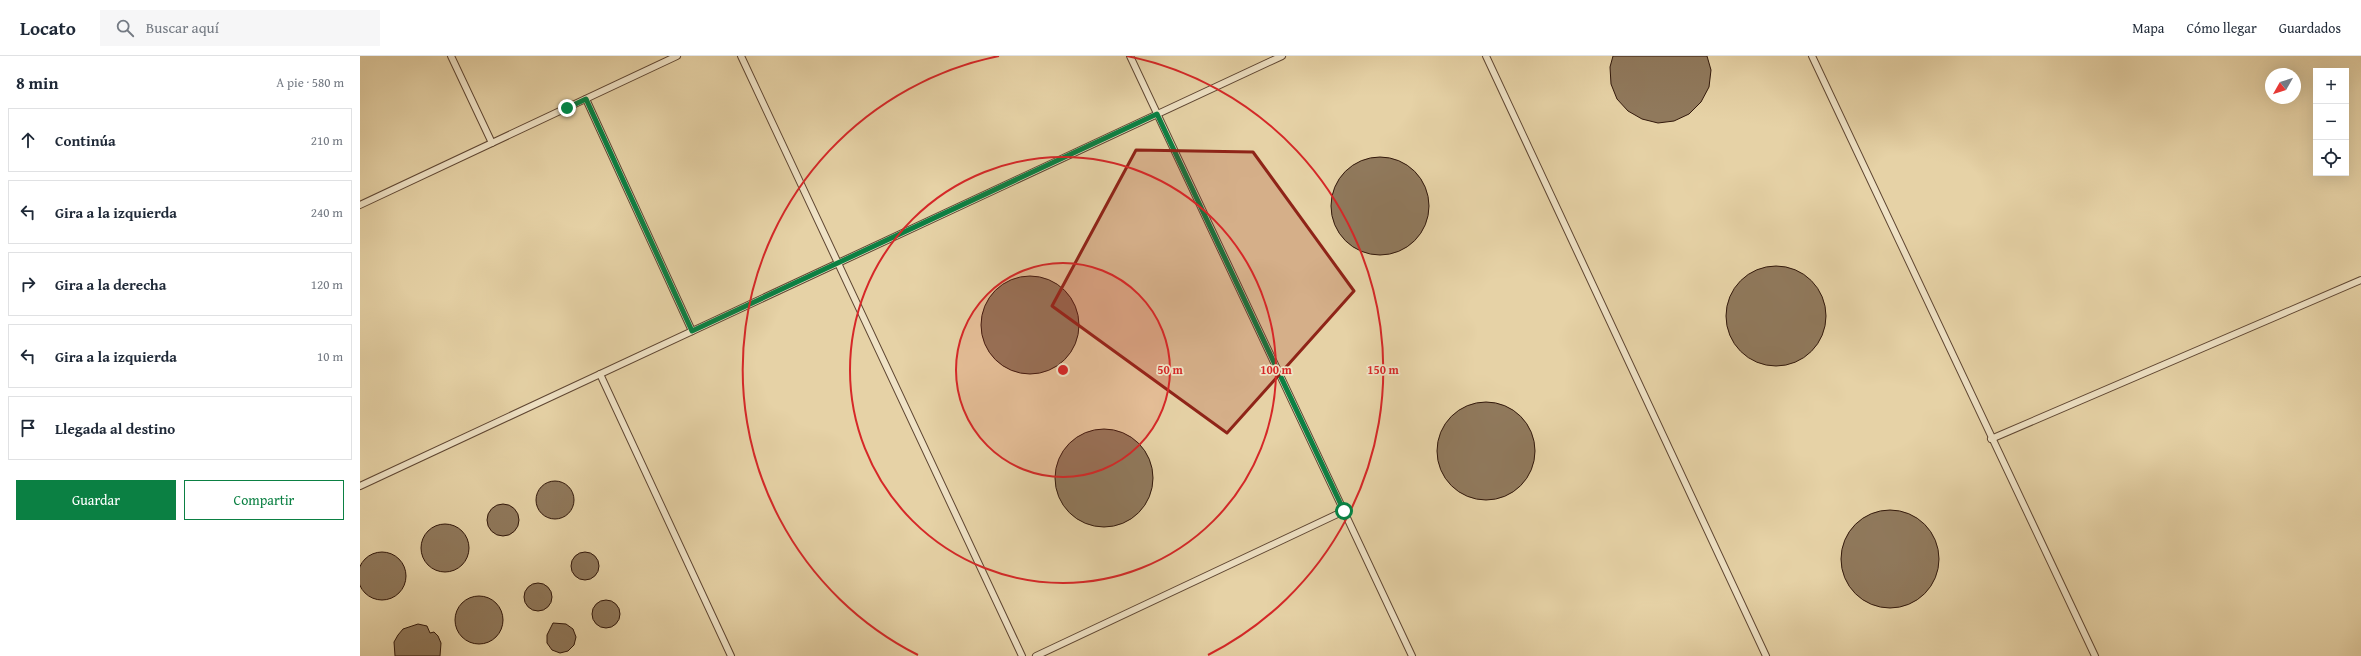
<!DOCTYPE html>
<html lang="es">
<meta charset="utf-8">
<style>
body{margin:0;font-family:"Gentium Book Plus",serif;background:#f6f6f7;color:#1f2937}
.controls{position:absolute;right:12px;top:12px;display:grid;overflow:hidden;border-radius:0px;box-shadow:0 4px 16px #0002}
.controls button{width:36px;height:36px;display:grid;place-items:center;padding:0;border:0;border-bottom:1px solid #e0e1e3;background:#fff;color:#1f2937;font:20px sans-serif}
.compass{position:absolute;left:1905px;top:12px;width:36px;height:36px;border-radius:50%;background:#fff;box-shadow:0 4px 16px #0002;rotate:231deg}
.stop{position:absolute;width:12px;height:12px;margin:-9px;border:3px solid #0b8043;border-radius:50%;background:#fff}
.stop.end{background:#0b8043;border-color:#fff;box-shadow:0 1px 4px #0008}
.list{margin:0;padding:0;list-style:none}
h2{display:flex;justify-content:space-between;align-items:center;height:52px;margin:0;padding:0 16px;font-size:17px}
h2 small{font-size:13px;font-weight:400;color:#747a83}
.list li{display:grid;grid-template-columns:26px 1fr auto;gap:12px;align-items:center;box-sizing:border-box;height:64px;margin:0 8px 8px;padding:0 8px;border:1px solid #e0e1e3;border-radius:0px}
.list b{display:block;font-size:15px;white-space:nowrap}
.list em{font-size:13px;font-style:normal;color:#747a83}
.actions{display:flex;gap:8px;padding:12px 16px}
.actions a{flex:1;padding:9px 0;border:1px solid #0b8043;border-radius:0px;text-align:center;font-size:14px;color:#0b8043}
.actions .main{background:#0b8043;color:#fff}
.icon{flex:none;width:22px;height:22px;fill:none;stroke:currentColor;stroke-width:2;stroke-linecap:round;stroke-linejoin:round}
.map{position:relative;flex:none;width:2001px;height:600px;overflow:hidden}
header{display:flex;align-items:center;gap:24px;box-sizing:border-box;height:56px;padding:0 20px;background:#fff;border-bottom:1px solid #e0e1e3}
header strong{font-size:19px}
nav{display:flex;gap:22px;margin-inline-start:auto;font-size:14px}
.search{width:280px;height:36px;background:#f6f6f7;display:flex;align-items:center;gap:10px;box-sizing:border-box;padding:0 14px;border-radius:0px;color:#747a83;font-size:15px}
main{display:flex}
aside{flex:1;background:#fff}
.map>svg:first-child{display:block}
</style>
<header>
<strong>Locato</strong>
<div class="search"><svg class="icon" aria-label="search" viewBox="0 0 24 24"><circle cx="10" cy="10" r="6"/><path d="M15 15l6 6"/></svg>Buscar aquí</div>
<nav><a>Mapa</a><a>Cómo llegar</a><a>Guardados</a></nav>
</header>
<main>
<aside>
<h2>8 min<small>A pie · 580 m</small></h2>
<ul class="list">
<li><svg class="icon" aria-label="ahead" viewBox="0 0 24 24"><path d="M12 20V5M6 11l6-6 6 6"/></svg><div><b>Continúa</b></div><em>210 m</em></li>
<li><svg class="icon" aria-label="left" viewBox="0 0 24 24"><path d="M17 20v-9H6M10 6l-5 5 5 5"/></svg><div><b>Gira a la izquierda</b></div><em>240 m</em></li>
<li><svg class="icon" aria-label="right" viewBox="0 0 24 24"><path d="M7 20v-9h11M14 6l5 5-5 5"/></svg><div><b>Gira a la derecha</b></div><em>120 m</em></li>
<li><svg class="icon" aria-label="left" viewBox="0 0 24 24"><path d="M17 20v-9H6M10 6l-5 5 5 5"/></svg><div><b>Gira a la izquierda</b></div><em>10 m</em></li>
<li><svg class="icon" aria-label="arrive" viewBox="0 0 24 24"><path d="M6 21V4h12l-3 4 3 4H6"/></svg><div><b>Llegada al destino</b></div></li>
</ul>
<div class="actions"><a class="main">Guardar</a><a>Compartir</a></div>
</aside>
<div class="map">
<svg width="2001" height="600" viewBox="0 0 2001 600">
<rect width="100%" height="100%" fill="#e6d2a6"/>
<filter id="stains"><feTurbulence type="fractalNoise" baseFrequency=".005" numOctaves="4"/><feColorMatrix values="0 0 0 0 .2 0 0 0 0 .09 0 0 0 0 .02 0 0 0 .5 -.17"/></filter>
<radialGradient id="worn" r=".72"><stop offset=".6" stop-color="#630" stop-opacity="0"/><stop offset="1" stop-color="#630" stop-opacity=".3"/></radialGradient>
<g fill="#90795c" stroke="#32180b">
<path d="M1253,0H1347L1351,14L1349,31L1341,46L1329,58L1314,65L1298,67L1282,63L1268,55L1257,43L1251,28L1250,11Z"/>
<circle cx="1020" cy="150" r="49"/>
<circle cx="1416" cy="260" r="50"/>
<circle cx="670" cy="269" r="49"/>
<circle cx="1126" cy="395" r="49"/>
<circle cx="744" cy="422" r="49"/>
<circle cx="195" cy="444" r="19"/>
<circle cx="143" cy="464" r="16"/>
<circle cx="1530" cy="503" r="49"/>
<circle cx="85" cy="492" r="24"/>
<circle cx="225" cy="510" r="14"/>
<circle cx="22" cy="520" r="24"/>
<circle cx="178" cy="541" r="14"/>
<circle cx="119" cy="564" r="24"/>
<circle cx="246" cy="558" r="14"/>
<path d="M193,567L206,568L213,573L216,581L214,589L208,595L200,597L192,594L187,587V579Z"/>
<path d="M58,568L67,570L70,577L74,576L78,580L81,587L80,600H35L34,586L38,579L43,573Z"/>
</g>
<g fill="none" stroke-linecap="round" stroke-linejoin="round">
<defs>
<g id="service">
<path d="M91,0L132,87"/>
<path d="M381,0L662,600"/>
<path d="M770,0L1052,600"/>
<path d="M1126,0L1406,600"/>
<path d="M1452,0L1735,600"/>
<path d="M226,43L332,275"/>
<path d="M0,149L317,0"/>
<path d="M240,318L371,600"/>
<path d="M1631,383L2001,224"/>
<path d="M0,430L922,0"/>
<path d="M676,600L984,455"/>
</g>
</defs>
<use href="#service" stroke="#5f4632" stroke-width="8"/>
<use href="#service" stroke="#efe2c5" stroke-width="6"/>
</g>
<g fill="none" stroke-linecap="round" stroke-linejoin="round">
<path stroke="#0b8043" stroke-width="5" d="M207,52L226,43L332,275L797,58L984,455"/>
</g>
<path fill="#8f2418" fill-opacity="0.2" stroke="#8f2418" stroke-width="3" stroke-linejoin="round" d="M776,94L893,96L994,235L867,377L692,250Z"/>
<circle cx="703" cy="314" r="107" fill="#d62828" fill-opacity=".12"/>
<g fill="none" stroke="#d62828" stroke-width="2">
<circle cx="703" cy="314" r="107"/>
<circle cx="703" cy="314" r="213"/>
<path d="M558 599A320 320 0 0 1 639 0M767 0A320 320 0 0 1 848 599"/>
</g>
<circle cx="703" cy="314" r="6" fill="#d62828" stroke="#efe2c5" stroke-width="2"/>
<g font-size="12" text-anchor="middle" font-weight="bold" fill="#d62828" stroke="#efe2c5" stroke-width="3.5" stroke-linejoin="round" paint-order="stroke">
<text x="810" y="318">50 m</text>
<text x="916" y="318">100 m</text>
<text x="1023" y="318">150 m</text>
</g>
<rect width="100%" height="100%" filter="url(#stains)"/>
<rect width="100%" height="100%" fill="url(#worn)"/>
</svg>
<div class="controls">
<button>+</button>
<button>−</button>
<button><svg class="icon" aria-label="locate" viewBox="0 0 24 24"><circle cx="12" cy="12" r="6"/><path d="M12 2v4M12 18v4M2 12h4M18 12h4"/></svg></button>
</div>
<svg class="compass" viewBox="-18 -18 36 36"><path d="M0-13l5 13h-10z" fill="#e53935"/><path d="M0 13l5-13h-10z" fill="#747a83"/></svg>
<div class="stop" style="left:984px;top:455px"></div>
<div class="stop end" style="left:207px;top:52px"></div>
</div>
</main>
